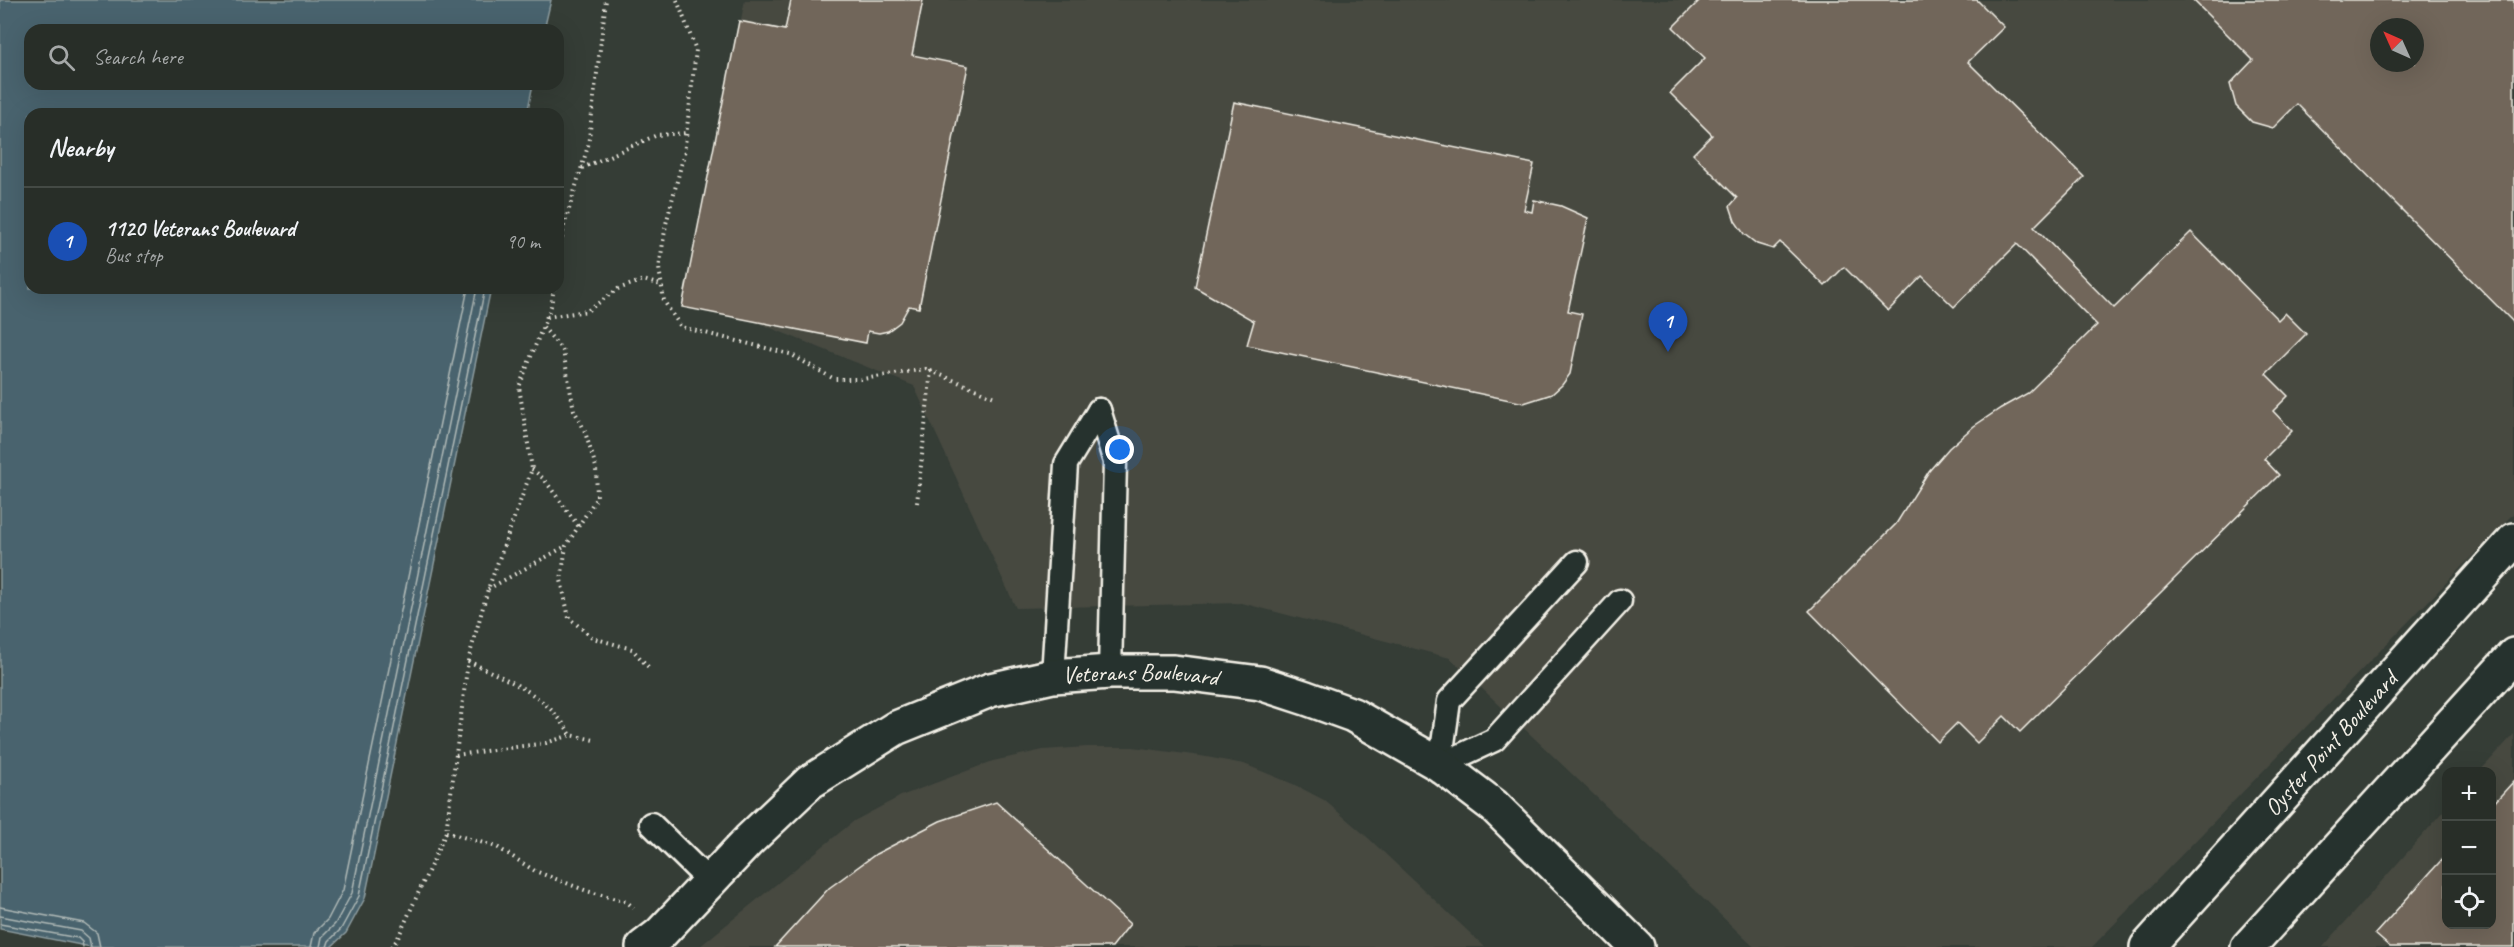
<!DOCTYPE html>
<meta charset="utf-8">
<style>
body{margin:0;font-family:Caveat,sans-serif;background:#303630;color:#f1f3f6}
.controls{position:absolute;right:18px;bottom:18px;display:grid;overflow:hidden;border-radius:12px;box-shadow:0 6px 24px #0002}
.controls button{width:54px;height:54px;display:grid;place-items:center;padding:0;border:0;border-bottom:2px solid #444a45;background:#282e28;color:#f1f3f6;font:30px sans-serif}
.compass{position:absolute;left:2370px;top:18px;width:54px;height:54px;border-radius:50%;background:#282e28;box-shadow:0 6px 24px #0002;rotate:315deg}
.you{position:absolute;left:1120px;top:450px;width:21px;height:21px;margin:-15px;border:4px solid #fff;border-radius:50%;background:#1a73e8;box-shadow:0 0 0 9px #1a73e833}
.badge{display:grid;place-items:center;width:39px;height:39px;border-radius:50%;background:#ea580c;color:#fff;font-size:20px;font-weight:700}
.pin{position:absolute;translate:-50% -50px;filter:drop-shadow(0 2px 3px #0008)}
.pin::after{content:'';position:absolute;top:32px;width:21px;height:18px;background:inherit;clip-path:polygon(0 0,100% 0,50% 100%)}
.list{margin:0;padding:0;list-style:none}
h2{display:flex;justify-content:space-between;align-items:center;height:78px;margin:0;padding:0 24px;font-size:26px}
h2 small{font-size:20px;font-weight:400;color:#a5a8a8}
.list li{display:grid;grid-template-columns:39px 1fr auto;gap:18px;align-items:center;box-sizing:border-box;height:108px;padding:0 24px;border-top:2px solid #444a45}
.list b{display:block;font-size:22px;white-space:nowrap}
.list p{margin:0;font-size:20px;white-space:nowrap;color:#a5a8a8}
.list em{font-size:20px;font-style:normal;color:#a5a8a8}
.icon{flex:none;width:33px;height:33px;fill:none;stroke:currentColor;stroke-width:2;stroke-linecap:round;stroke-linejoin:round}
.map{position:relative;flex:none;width:2514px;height:947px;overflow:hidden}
.search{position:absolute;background:#282e28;box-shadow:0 6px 24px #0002;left:24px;top:24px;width:540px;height:66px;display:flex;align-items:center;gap:15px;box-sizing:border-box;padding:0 21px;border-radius:18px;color:#a5a8a8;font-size:22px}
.panel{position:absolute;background:#282e28;box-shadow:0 6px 24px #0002;left:24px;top:108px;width:540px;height:186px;border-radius:18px}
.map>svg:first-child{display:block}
</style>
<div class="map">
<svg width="2514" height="947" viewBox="0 0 2514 947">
<rect width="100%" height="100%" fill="#353d36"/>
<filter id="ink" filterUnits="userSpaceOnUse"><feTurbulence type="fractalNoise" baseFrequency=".0167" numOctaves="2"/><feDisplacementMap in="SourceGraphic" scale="12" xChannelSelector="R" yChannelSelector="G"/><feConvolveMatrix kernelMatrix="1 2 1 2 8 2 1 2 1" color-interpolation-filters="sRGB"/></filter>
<g filter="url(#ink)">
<g fill="#474941" fill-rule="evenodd">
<path d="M745,0H2514V513L2092,947H1754L1450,658L1242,603L1016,608L914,386L685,293ZM2379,27H2415V63H2379Z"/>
<path d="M2514,734V947H2323L2446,809V924H2492V772L2480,771Z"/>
<path d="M1087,747H1133L1201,756L1244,764L1293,784L1324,800L1365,835L1485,947H699L854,821L901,796L993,761L1043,750Z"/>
</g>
<path fill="#49646e" stroke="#8d9c9f" stroke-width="1.5" d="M0,0H551L544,30H30V84H533L527,114H30V288H491L365,898L346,933L331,947H91L0,929Z"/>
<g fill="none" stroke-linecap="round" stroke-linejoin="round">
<g stroke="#b0b9b7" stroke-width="1.5">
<path d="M0,907L84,923L97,933L100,947"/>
<path d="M0,916L81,931L89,938L91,947"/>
<path d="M0,924L78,938L82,942L83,947"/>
<path d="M311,947L314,933L328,919L343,890L468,288"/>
<path d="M320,947L322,937L335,924L352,893L477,288"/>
<path d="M327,947L329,941L341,929L359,896L485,288"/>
</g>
</g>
<g fill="#71665a" stroke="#f4f1e8" stroke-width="1.5" fill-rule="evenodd">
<path d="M791,0H923L912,55L968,66L919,308L909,306L900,322L888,331L879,333L868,331L866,343L682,307L739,21L785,30Z"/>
<path d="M1700,0H1977L2004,27L1968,62L2084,177L2034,227L2114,308L2191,232L2278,320L2285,313L2306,334L2266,374L2288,396L2273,411L2292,431L2264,459L2279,475L2020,732L2004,716L1977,743L1957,723L1938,742L1809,611L1896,524L1929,471L1949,448L1974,426L2001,408L2028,393L2097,325L2017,244L1954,307L1922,276L1888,311L1844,267L1825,286L1780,242L1773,249L1757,244L1744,234L1735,221L1730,206L1737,198L1693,154L1712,135L1670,93L1705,58L1673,27Z"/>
<path d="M2193,0H2514V323L2297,104L2273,128L2252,122L2236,106L2230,84L2253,60ZM2379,27H2415V63H2379Z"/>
<path d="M1234,102L1534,164L1524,210L1532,212L1534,200L1561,206L1588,218L1568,311L1582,314L1570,374L1562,385L1552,394L1524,403L1247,345L1254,321L1195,287Z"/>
<path d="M2514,781V947H2390L2375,934L2446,855V924H2492V805Z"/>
<path d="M996,802L1130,924L1112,947H775L829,888L876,854L940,821Z"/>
</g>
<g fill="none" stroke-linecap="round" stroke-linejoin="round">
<defs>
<g id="service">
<path d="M1099,410L1115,462L1110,672"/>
<path d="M1053,676L1066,464L1099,410"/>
<path d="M1440,765L1449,701L1577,562"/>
<path d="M1440,765L1494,740L1620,601"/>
<path d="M651,824L709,881"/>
</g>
<g id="minor">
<path id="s1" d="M643,947L660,934L749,840L810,782L896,728L990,690L1053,676L1110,672H1174L1260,683L1306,698L1353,715L1440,765L1494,806L1637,947"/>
</g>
<g id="tertiary">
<path id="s2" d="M2147,947L2514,540"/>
<path d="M2248,947L2514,655"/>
</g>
</defs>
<use href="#service" stroke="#f4f1e8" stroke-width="27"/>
<use href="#minor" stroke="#f4f1e8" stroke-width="38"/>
<use href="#tertiary" stroke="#f4f1e8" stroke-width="38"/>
<g stroke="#f4f1e8" stroke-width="4" stroke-dasharray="1.5 4.5" stroke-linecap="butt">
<path d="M677,0L696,50L684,154L666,224L659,268L664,301L681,327L790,354L834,379H863L926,369L997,398"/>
<path d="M582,168L657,135L687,133"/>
<path d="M558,262L564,226L588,146L606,0"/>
<path d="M547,317L587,311L618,289L643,280L661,285"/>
<path d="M543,327L563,351L574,410L584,429L596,467L597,497L566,546L561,580L569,618L593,638L632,649L651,670"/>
<path d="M532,469L544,479L579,527"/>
<path d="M917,503L931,370"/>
<path d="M488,589L566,546"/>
<path d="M468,661C511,682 545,693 571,735"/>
<path d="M456,755L546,743L571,735L594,740"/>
<path d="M446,832L497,847L535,871L587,891L627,902L634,908"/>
<path d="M391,947L397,940L446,832L468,661L488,589L532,469L519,387L551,306L554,288"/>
</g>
<use href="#service" stroke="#26332d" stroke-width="22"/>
<use href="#minor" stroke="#26332d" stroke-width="33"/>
<use href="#tertiary" stroke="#26332d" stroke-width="33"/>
</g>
</g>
<g text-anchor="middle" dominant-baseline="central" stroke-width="4.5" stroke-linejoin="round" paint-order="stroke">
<g font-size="24" fill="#f4f1e8" stroke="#26332d">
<text stroke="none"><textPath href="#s1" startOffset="590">Veterans Boulevard</textPath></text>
<text stroke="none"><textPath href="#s2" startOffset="274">Oyster Point Boulevard</textPath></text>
</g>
</g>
</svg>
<div class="controls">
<button>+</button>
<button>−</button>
<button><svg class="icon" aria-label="locate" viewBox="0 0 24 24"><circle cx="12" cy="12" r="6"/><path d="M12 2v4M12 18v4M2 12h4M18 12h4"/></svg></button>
</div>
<svg class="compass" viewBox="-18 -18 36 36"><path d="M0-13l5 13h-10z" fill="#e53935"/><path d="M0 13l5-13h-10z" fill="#a5a8a8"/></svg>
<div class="you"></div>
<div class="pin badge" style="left:1668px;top:352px;background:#1a4fb4">1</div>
<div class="search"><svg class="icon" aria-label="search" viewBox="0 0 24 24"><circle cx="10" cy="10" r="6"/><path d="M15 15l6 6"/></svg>Search here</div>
<section class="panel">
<h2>Nearby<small></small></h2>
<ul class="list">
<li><span class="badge" style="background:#1a4fb4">1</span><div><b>1120 Veterans Boulevard</b><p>Bus stop</p></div><em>90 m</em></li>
</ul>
</section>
</div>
